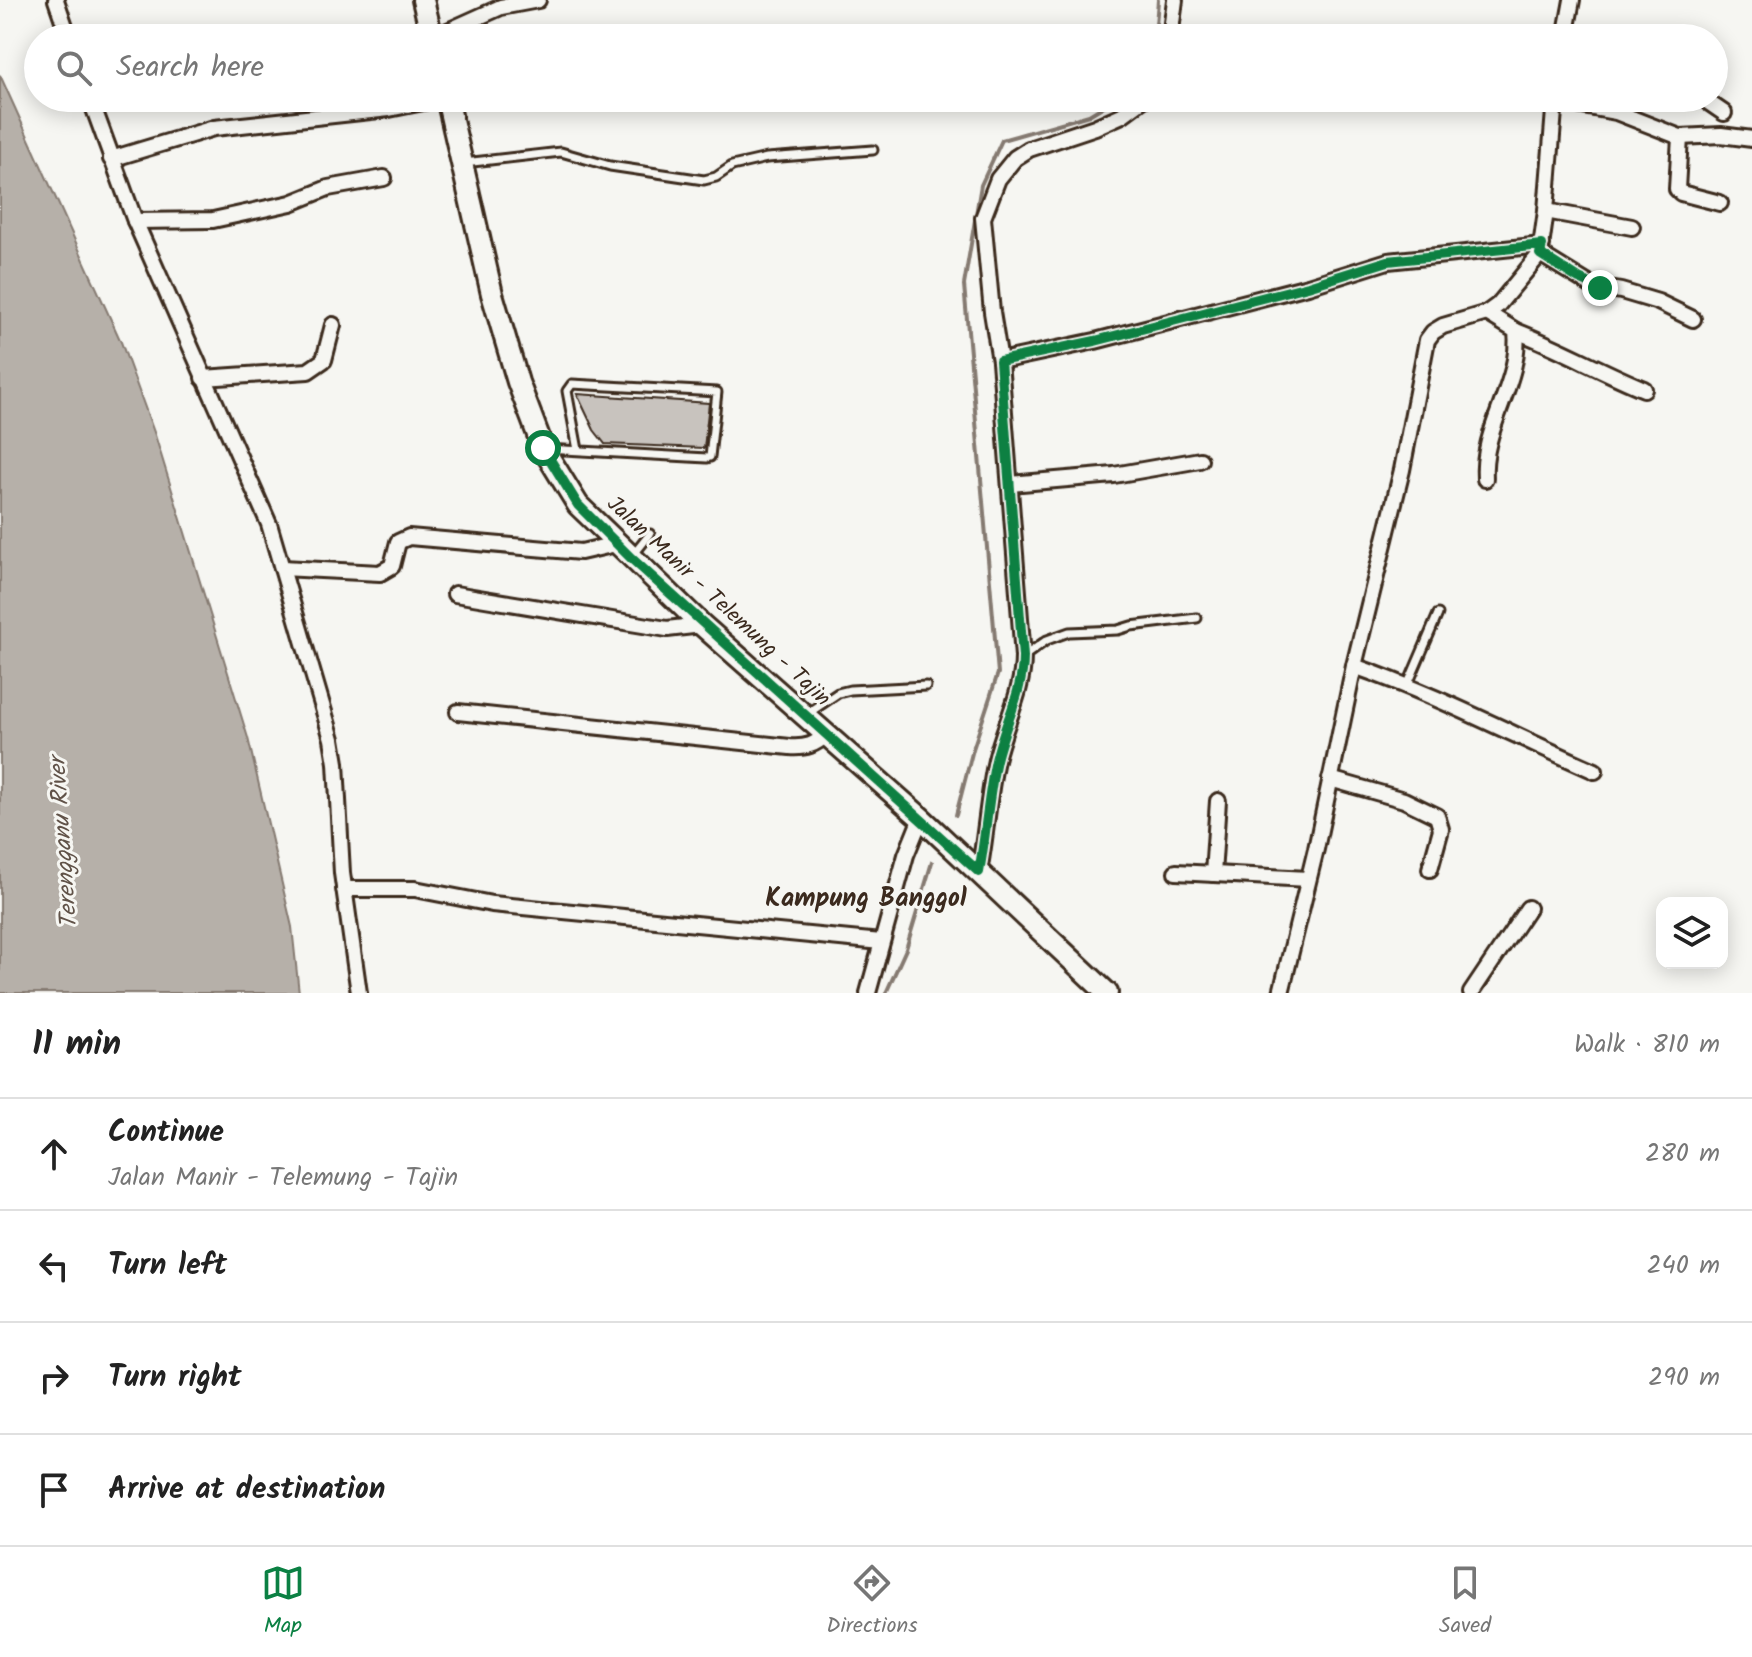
<!DOCTYPE html>
<meta charset="utf-8">
<style>
body{margin:0;font-family:Kalam,sans-serif;background:#f2f2f2;color:#222}
.controls{position:absolute;right:24px;bottom:24px;display:grid;overflow:hidden;border-radius:16px;box-shadow:0 4px 20px #0003}
.controls button{width:72px;height:72px;display:grid;place-items:center;padding:0;border:0;border-bottom:2px solid #e0e0e0;background:#fff;color:#222;font:40px sans-serif}
.stop{position:absolute;width:24px;height:24px;margin:-18px;border:6px solid #0b8043;border-radius:50%;background:#fff}
.stop.end{background:#0b8043;border-color:#fff;box-shadow:0 2px 8px #0008}
.list{margin:0;padding:0;list-style:none}
h2{display:flex;justify-content:space-between;align-items:center;height:104px;margin:0;padding:0 32px;font-size:34px}
h2 small{font-size:26px;font-weight:400;color:#767676}
.list li{display:grid;grid-template-columns:52px 1fr auto;gap:24px;align-items:center;box-sizing:border-box;height:112px;padding:0 32px;border-top:2px solid #e0e0e0}
.list b{display:block;font-size:30px;white-space:nowrap}
.list p{margin:0;font-size:26px;white-space:nowrap;color:#767676}
.list em{font-size:26px;font-style:normal;color:#767676}
.icon{flex:none;width:44px;height:44px;fill:none;stroke:currentColor;stroke-width:2;stroke-linecap:round;stroke-linejoin:round}
.map{position:relative;flex:none;width:1752px;height:993px;overflow:hidden}
.search{position:absolute;background:#fff;box-shadow:0 4px 20px #0003;left:24px;right:24px;top:24px;height:88px;display:flex;align-items:center;gap:20px;box-sizing:border-box;padding:0 28px;border-radius:44px;color:#767676;font-size:30px}
.sheet{height:552px;background:#fff}
nav{display:flex;justify-content:space-around;align-items:center;box-sizing:border-box;height:112px;border-top:2px solid #e0e0e0;background:#fff;font-size:22px;color:#767676}
nav a{display:grid;justify-items:center;gap:4px}
nav .on{color:#0b8043}
.map>svg:first-child{display:block}
</style>
<div class="map">
<svg width="1752" height="993" viewBox="0 0 1752 993">
<rect width="100%" height="100%" fill="#f6f6f2"/>
<filter id="ink" filterUnits="userSpaceOnUse"><feTurbulence type="fractalNoise" baseFrequency=".0125" numOctaves="2"/><feDisplacementMap in="SourceGraphic" scale="16" xChannelSelector="R" yChannelSelector="G"/><feConvolveMatrix kernelMatrix="1 2 1 2 8 2 1 2 1" color-interpolation-filters="sRGB"/></filter>
<g filter="url(#ink)">
<path fill="#b6b0a9" stroke="#857a71" stroke-width="2" d="M0,75L121,342L155,435L248,738L292,927L299,993H0Z"/>
<g fill="none" stroke-linecap="round" stroke-linejoin="round">
<g stroke="#857a71" stroke-width="4">
<path d="M1155,38L1158,0"/>
<path d="M956,815L973,749L998,673L964,285L981,185L1002,140L1089,115L1117,98"/>
<path d="M886,993L906,949L932,862"/>
</g>
</g>
<path fill="#c8c3be" stroke="#3b2a1e" stroke-width="2" d="M577,394L709,403L704,448L605,444L594,430Z"/>
<g fill="none" stroke-linecap="round" stroke-linejoin="round">
<defs>
<g id="lane">
<path d="M464,163L561,152L610,166L704,180L716,177L732,166L767,158L873,150"/>
<path d="M546,449L707,458L710,457L717,392L572,384L567,391L578,450"/>
<path d="M634,554L650,534"/>
<path d="M1023,657L1047,640L1069,632L1118,630L1131,626L1197,618"/>
<path d="M1408,684L1438,614"/>
<path d="M807,714L838,693L850,690L926,686"/>
</g>
<g id="street">
<path d="M56,0L69,38"/>
<path d="M432,38L501,7L538,0"/>
<path d="M1170,38L1175,0"/>
<path d="M1565,38L1572,0"/>
<path d="M90,98L135,221L269,524L332,739L336,763L342,873L359,993"/>
<path d="M1702,98L1724,113"/>
<path d="M1554,101L1616,112L1680,137L1677,189L1681,193L1720,203"/>
<path d="M1680,137L1721,135L1752,139"/>
<path d="M111,159L214,128L389,109L443,98"/>
<path d="M1546,211L1632,227"/>
<path d="M135,221L213,220L291,203L328,188L384,178"/>
<path d="M1540,254L1592,286L1621,291L1658,302L1693,319"/>
<path d="M1516,331C1560,348 1600,371 1644,389"/>
<path d="M1000,361L1095,341L1308,286L1388,261L1542,245"/>
<path d="M203,378L308,371L324,360L333,325"/>
<path d="M1485,479C1481,427 1522,382 1516,331L1487,313"/>
<path d="M1010,484L1114,475L1200,460"/>
<path d="M282,568L380,573L392,566L398,542L409,537L581,552L616,544"/>
<path d="M455,594L667,629L702,625"/>
<path d="M1354,666C1437,695 1515,736 1595,771"/>
<path d="M458,712L790,747C806,748 815,745 827,734"/>
<path d="M1330,779L1404,800L1437,816L1441,829L1430,869"/>
<path d="M979,872C986,835 988,796 996,760C1004,725 1023,692 1023,657L1000,361L992,312L983,218L998,179L1015,158L1029,149L1095,127L1122,115L1145,98"/>
<path d="M1176,872L1308,879"/>
<path d="M1213,874L1218,801"/>
<path d="M344,889H415L492,904L881,942"/>
<path d="M868,993L906,855L921,818"/>
<path d="M1281,993L1316,849L1354,666L1402,470L1427,340L1433,332L1443,326L1487,313L1498,305L1540,254L1546,211L1555,98"/>
<path d="M1471,993L1528,908"/>
</g>
<g id="secondary">
<path d="M423,0L432,38"/>
<path d="M447,98L492,294L518,382L543,448L578,505L702,625L921,818L1107,993"/>
</g>
</defs>
<use href="#lane" stroke="#3b2a1e" stroke-width="13"/>
<use href="#street" stroke="#3b2a1e" stroke-width="20"/>
<use href="#secondary" stroke="#3b2a1e" stroke-width="26"/>
<use href="#lane" stroke="#f6f6f2" stroke-width="7"/>
<use href="#street" stroke="#f6f6f2" stroke-width="14"/>
<use href="#secondary" stroke="#f6f6f2" stroke-width="20"/>
</g>
</g>
<g fill="none" stroke-linecap="round" stroke-linejoin="round" filter="url(#ink)">
<path stroke="#0b8043" stroke-width="10" d="M543,448L578,505L631,558L979,872C986,835 988,796 996,760C1004,725 1023,692 1023,657L1000,361L1095,341L1308,286L1388,261L1542,245L1540,254L1579,279L1600,288"/>
</g>
<g text-anchor="middle" dominant-baseline="central" stroke-width="6" stroke-linejoin="round" paint-order="stroke">
<g font-size="22" fill="#3b2a1e" stroke="#f6f6f2">
<text transform="translate(718 602) rotate(43)">Jalan Manir - Telemung - Tajin</text>
</g>
<g font-size="24" font-style="italic" fill="#605248" stroke="#f6f6f2">
<text transform="translate(64 843) rotate(-94)">Terengganu River</text>
</g>
<g font-size="26" font-weight="bold" fill="#3b2a1e" stroke="#f6f6f2">
<text x="866" y="899">Kampung Banggol</text>
</g>
</g>
</svg>
<div class="controls">
<button><svg class="icon" aria-label="layers" viewBox="0 0 24 24"><path d="M12 4l9 5-9 5-9-5zM3 14l9 5 9-5"/></svg></button>
</div>
<div class="stop" style="left:543px;top:448px"></div>
<div class="stop end" style="left:1600px;top:288px"></div>
<div class="search"><svg class="icon" aria-label="search" viewBox="0 0 24 24"><circle cx="10" cy="10" r="6"/><path d="M15 15l6 6"/></svg>Search here</div>
</div>
<section class="sheet">
<h2>11 min<small>Walk · 810 m</small></h2>
<ul class="list">
<li><svg class="icon" aria-label="ahead" viewBox="0 0 24 24"><path d="M12 20V5M6 11l6-6 6 6"/></svg><div><b>Continue</b><p>Jalan Manir - Telemung - Tajin</p></div><em>280 m</em></li>
<li><svg class="icon" aria-label="left" viewBox="0 0 24 24"><path d="M17 20v-9H6M10 6l-5 5 5 5"/></svg><div><b>Turn left</b></div><em>240 m</em></li>
<li><svg class="icon" aria-label="right" viewBox="0 0 24 24"><path d="M7 20v-9h11M14 6l5 5-5 5"/></svg><div><b>Turn right</b></div><em>290 m</em></li>
<li><svg class="icon" aria-label="arrive" viewBox="0 0 24 24"><path d="M6 21V4h12l-3 4 3 4H6"/></svg><div><b>Arrive at destination</b></div></li>
</ul>
</section>
<nav>
<a class="on"><svg class="icon" aria-label="map" viewBox="0 0 24 24"><path d="M3 6l6-2 6 2 6-2v14l-6 2-6-2-6 2zM9 4v14M15 6v14"/></svg>Map</a>
<a><svg class="icon" aria-label="directions" viewBox="0 0 24 24"><path d="M12 3l9 9-9 9-9-9zM9 14v-3h6M13 9l2 2-2 2"/></svg>Directions</a>
<a><svg class="icon" aria-label="saved" viewBox="0 0 24 24"><path d="M7 4h10v16l-5-4-5 4z"/></svg>Saved</a>
</nav>
